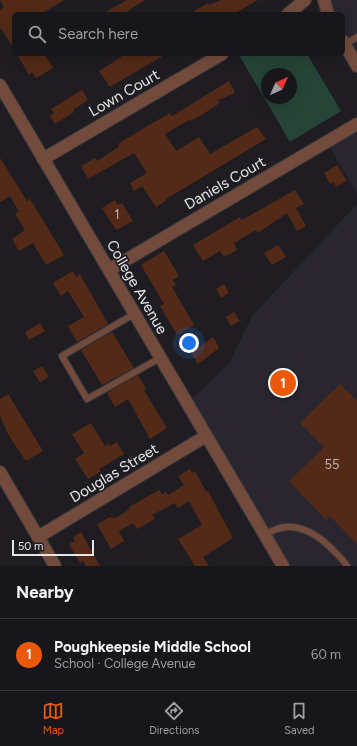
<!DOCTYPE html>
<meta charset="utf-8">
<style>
body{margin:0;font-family:Figtree,sans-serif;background:#201f23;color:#f1f3f6}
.compass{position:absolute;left:261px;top:68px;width:36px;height:36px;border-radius:50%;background:#17161a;box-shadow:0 4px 16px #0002;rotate:45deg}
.scale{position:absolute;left:12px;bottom:10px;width:82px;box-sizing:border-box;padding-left:4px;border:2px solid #e6e5e8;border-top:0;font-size:11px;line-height:14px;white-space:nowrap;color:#e6e5e8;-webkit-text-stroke:3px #1f1d22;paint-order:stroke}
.you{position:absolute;left:189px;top:343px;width:14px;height:14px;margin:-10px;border:3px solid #fff;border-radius:50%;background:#1a73e8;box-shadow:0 0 0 6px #1a73e833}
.badge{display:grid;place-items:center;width:26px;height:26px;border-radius:50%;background:#ea580c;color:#fff;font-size:13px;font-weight:700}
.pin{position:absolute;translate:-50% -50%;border:2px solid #fff;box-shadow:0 1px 4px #0006}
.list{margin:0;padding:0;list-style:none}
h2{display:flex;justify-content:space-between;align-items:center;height:52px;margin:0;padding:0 16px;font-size:17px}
h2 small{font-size:13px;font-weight:400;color:#9e9fa2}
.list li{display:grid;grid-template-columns:26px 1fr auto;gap:12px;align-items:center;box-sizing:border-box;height:72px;padding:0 16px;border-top:1px solid #363539}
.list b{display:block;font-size:15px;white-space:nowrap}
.list p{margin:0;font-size:13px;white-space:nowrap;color:#9e9fa2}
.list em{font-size:13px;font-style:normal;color:#9e9fa2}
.icon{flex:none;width:22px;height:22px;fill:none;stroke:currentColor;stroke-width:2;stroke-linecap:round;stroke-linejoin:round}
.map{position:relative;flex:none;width:357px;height:566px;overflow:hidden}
.search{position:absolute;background:#17161a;box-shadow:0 4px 16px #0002;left:12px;right:12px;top:12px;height:44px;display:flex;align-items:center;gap:10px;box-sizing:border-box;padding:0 14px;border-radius:6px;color:#9e9fa2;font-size:15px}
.sheet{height:124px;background:#17161a}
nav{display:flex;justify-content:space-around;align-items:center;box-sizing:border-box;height:56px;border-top:1px solid #363539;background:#17161a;font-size:11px;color:#9e9fa2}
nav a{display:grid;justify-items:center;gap:2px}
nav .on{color:#ea580c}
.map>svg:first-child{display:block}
</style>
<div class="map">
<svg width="357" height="566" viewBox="0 0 357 566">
<rect width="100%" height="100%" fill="#1f1d22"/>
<g fill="#29262f">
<path d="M324,0H357V67L343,42V14H328Z"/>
<path d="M357,124V194L327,142Z"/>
<path d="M357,204V566H283L187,404L230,362L252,316Z"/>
</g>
<path fill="#264437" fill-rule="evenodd" d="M240,54H307L341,111L290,142L239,55ZM267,74H291V98H267Z"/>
<g fill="#532a17">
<path d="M0,0H64L41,14H14V49L0,27V10L4,7Z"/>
<path d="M127,0H145L123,14H102Z"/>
<path d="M221,0H258L234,14H189L208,3L209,5Z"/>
<path d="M17,54H44L53,68L36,78L32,72L29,75Z"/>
<path d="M126,54H166L110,87L99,71Z"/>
<path d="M229,81L235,93L218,100L220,103L200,116L190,121L189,120L165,134L176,151L199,137L210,154L257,127L266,139L166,199L167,200L156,207L142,186L134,191L130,183L147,173L134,153L88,179L81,166L95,158L97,161L114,150L119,146L118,144L139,131L170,113L172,116Z"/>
<path d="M82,90L88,100L73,110L74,112L55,124L50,116L54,113L51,109Z"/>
<path d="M0,158L27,201L30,199L64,255L46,265L33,243L19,251L12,239L25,230L15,214L19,212L10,196L0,202Z"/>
<path d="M337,165L347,181L336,187L333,182L330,184L324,173Z"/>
<path d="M295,190L304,204L296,208L306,226L297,231L287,213L258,233L256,230L234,243L237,250L224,257L220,251L203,261L193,245L240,217L242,220Z"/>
<path d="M115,200L118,205L122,203L133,221L116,230L102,208Z"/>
<path d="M278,245L286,257L272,265L264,253Z"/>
<path d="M164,251L179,276L173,280L176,285L172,287L194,325L177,335L160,306L164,304L141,265Z"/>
<path d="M73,271L76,277L80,274L108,324L77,342L68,326L84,317L68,291L61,296L53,283Z"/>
<path d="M224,284L229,293L221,298L216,289Z"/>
<path d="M234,312L240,321L231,326L226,317Z"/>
<path d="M40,323L45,331L29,340L25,332Z"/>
<path d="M112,332L134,368L102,385L81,350Z"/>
<path d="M213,337L219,348L198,364L191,353Z"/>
<path d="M42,366L49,377L40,382L33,371Z"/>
<path d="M138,375L146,389L144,390L167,428L150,439L128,399L115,407L107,393Z"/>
<path d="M340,384L357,401V544L330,516L326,520L289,481L324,447L300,423Z"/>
<path d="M8,394L43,451L26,461L9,436L0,416V399Z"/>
<path d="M91,423L105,446L109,443L110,446L117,442L124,454L99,469L101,471L88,479L75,459L84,453L72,434Z"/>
<path d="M190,469L192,473L195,471L206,492L208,491L233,538L203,557L209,566H195L178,539L202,525L189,501L178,508L175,503L152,515L155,519L137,529L133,523L119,531L124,541L111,549L97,524L110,517L116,518L130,509L129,507L159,490L162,494L166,492L168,495L184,485L178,476Z"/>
<path d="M81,532L100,566H86L83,561L80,563L69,544L75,541L73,537Z"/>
</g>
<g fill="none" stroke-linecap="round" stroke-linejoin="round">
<defs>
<g id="lane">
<path d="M345,44L357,37"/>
<path d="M134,314L62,356L87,399L160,358"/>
<path d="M265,535C291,517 316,532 335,552C339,556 344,561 347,566"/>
</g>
<g id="street">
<path d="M324,0L328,14"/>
<path d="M288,14L305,0"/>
<path d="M343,41L357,66"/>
<path d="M0,85L283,566"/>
<path d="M43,159L222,54"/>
<path d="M109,270L357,124"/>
<path d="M0,472L55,566"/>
<path d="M38,537L206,436"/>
</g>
</defs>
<use href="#lane" stroke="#3b393e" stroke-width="8"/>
<use href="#street" stroke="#3b393e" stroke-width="14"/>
<use href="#lane" stroke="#724b3d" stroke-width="6"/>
<use href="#street" stroke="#724b3d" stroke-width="12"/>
</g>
<g text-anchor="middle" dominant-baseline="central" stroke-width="3.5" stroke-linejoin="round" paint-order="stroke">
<g font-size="13" fill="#c1b6b4">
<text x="117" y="214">1</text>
<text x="332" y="464">55</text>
</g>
<g font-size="15" fill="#e6e5e8" stroke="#1f1d22">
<text transform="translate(124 93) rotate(-30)">Lown Court</text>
<text transform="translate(225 183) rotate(-30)">Daniels Court</text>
<text transform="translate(137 287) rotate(60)">College Avenue</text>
<text transform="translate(114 473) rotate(-31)">Douglas Street</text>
</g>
</g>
</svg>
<svg class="compass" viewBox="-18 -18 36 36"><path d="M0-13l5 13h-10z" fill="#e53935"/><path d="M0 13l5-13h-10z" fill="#9e9fa2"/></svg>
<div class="scale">50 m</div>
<div class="you"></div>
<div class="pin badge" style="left:283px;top:383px">1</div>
<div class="search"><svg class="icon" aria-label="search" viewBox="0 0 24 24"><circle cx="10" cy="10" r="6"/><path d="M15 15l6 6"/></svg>Search here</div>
</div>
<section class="sheet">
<h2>Nearby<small></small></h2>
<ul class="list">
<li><span class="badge">1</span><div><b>Poughkeepsie Middle School</b><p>School · College Avenue</p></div><em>60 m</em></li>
</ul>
</section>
<nav>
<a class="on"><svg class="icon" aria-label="map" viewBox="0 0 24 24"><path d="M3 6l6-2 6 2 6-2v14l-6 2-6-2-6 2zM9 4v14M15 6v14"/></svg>Map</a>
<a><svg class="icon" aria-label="directions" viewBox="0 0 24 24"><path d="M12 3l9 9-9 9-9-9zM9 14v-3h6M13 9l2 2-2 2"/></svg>Directions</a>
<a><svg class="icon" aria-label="saved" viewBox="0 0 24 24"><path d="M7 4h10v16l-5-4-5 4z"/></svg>Saved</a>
</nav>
